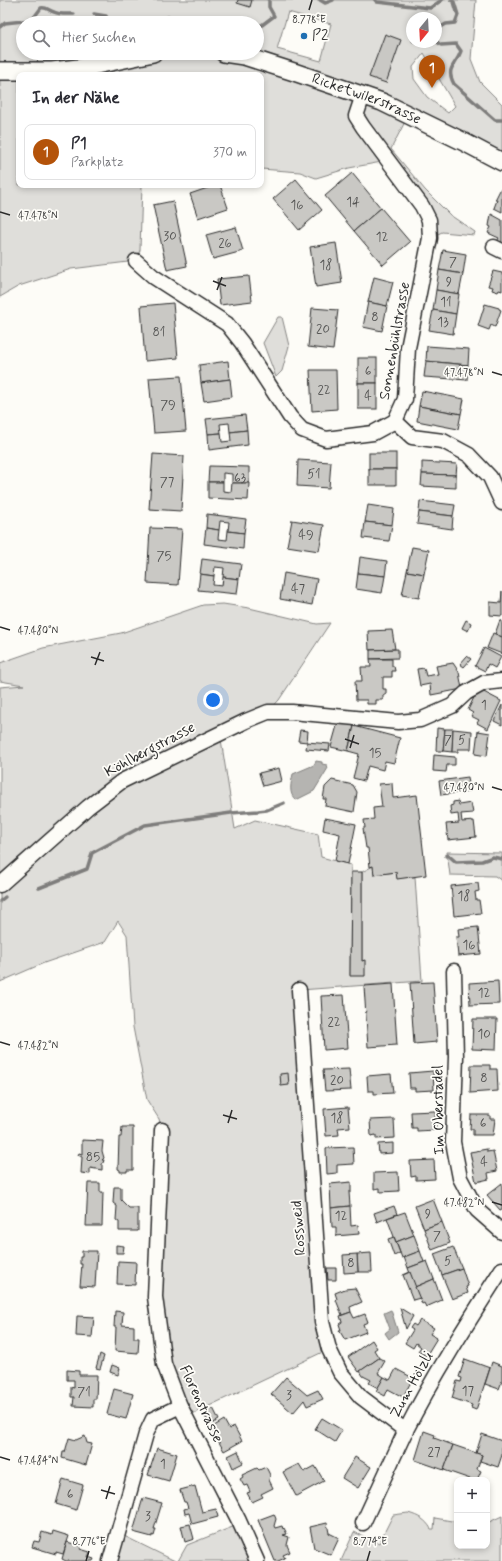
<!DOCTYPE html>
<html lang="de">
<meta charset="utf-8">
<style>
body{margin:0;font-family:Mynerve,sans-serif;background:#f2f2f3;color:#2b2b33}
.controls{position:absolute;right:12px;bottom:12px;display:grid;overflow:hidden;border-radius:8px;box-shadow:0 2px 6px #0003}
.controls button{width:36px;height:36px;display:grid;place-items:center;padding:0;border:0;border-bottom:1px solid #e1e1e2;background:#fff;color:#2b2b33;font:20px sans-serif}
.compass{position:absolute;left:406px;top:12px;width:36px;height:36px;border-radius:50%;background:#fff;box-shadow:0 2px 6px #0003;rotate:198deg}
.you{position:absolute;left:213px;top:700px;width:14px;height:14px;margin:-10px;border:3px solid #fff;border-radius:50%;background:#1a73e8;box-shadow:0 0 0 6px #1a73e833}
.badge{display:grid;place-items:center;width:26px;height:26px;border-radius:50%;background:#b45309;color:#fff;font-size:13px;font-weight:700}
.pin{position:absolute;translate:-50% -33px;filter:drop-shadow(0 1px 2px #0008)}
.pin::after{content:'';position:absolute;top:21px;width:14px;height:12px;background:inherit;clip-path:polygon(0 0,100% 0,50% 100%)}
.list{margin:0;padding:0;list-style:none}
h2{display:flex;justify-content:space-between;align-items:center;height:52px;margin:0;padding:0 16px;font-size:17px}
h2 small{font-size:13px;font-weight:400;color:#7c7c81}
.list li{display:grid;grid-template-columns:26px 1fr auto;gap:12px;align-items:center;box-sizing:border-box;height:56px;margin:0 8px 8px;padding:0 8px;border:1px solid #e1e1e2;border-radius:8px}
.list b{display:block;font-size:15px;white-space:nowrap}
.list p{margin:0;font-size:13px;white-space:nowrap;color:#7c7c81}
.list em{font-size:13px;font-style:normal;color:#7c7c81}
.icon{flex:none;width:22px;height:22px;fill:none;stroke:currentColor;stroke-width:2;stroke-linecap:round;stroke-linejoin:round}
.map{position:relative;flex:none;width:502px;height:1561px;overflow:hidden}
.search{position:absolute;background:#fff;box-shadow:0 2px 6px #0003;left:16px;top:16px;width:248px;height:44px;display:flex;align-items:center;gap:10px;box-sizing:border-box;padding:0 14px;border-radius:22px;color:#7c7c81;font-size:15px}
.panel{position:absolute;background:#fff;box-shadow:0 2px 6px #0003;left:16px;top:72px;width:248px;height:116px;border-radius:8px}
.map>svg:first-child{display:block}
</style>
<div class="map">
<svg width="502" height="1561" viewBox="0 0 502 1561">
<rect width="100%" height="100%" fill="#fdfcf7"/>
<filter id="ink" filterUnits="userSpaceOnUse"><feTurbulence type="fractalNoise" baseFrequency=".025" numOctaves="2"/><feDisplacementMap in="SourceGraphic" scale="8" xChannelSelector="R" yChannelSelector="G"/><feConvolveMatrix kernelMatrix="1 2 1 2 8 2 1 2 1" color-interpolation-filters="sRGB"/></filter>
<g filter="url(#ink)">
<g fill="#dfdeda" stroke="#858482" fill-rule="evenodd">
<path d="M0,0H476L471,59L480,82L502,104V162L409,114L391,149L425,190L450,215L475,232L474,235L442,232L430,238L429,220L387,161L349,168L316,178L300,172L261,169V75H19V185H142L140,250L136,261L71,269L19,286L0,297ZM288,12L331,24L321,61L277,49ZM412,18H436V42H412ZM23,23H257V53H23ZM424,53L455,106L448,113L427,97L414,79L413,67Z"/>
<path d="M278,317H282L289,346L282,371L276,377L263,343Z"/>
<path d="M223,604L249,608L317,624L330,623L279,700L268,712L220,733L235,829L255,820L318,834L321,857L351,865L350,975L364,961H362V872L373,866L374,875L396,872L397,878L415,877L422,981L300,990L329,1349L186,1417L180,1406L155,1297L162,1130L159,1119L147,1100L133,1027L127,935L118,921L105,942L44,963L0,982V687L24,685L0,681V663L43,648L121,633L203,605Z"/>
<path d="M447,852L502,853V881L495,876L450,875Z"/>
<path d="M408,1513C419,1516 426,1520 431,1529H434L435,1518L457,1522V1546H487V1523L502,1516V1561H341L354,1532L379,1543L393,1515Z"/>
<path d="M235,1526L249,1559L248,1561H178L187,1545Z"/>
<path d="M118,1533L175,1561H110Z"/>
</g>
<g fill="#b5b4b1" stroke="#7e7d7b">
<path d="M316,761L322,762V764L327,765L328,768L314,791L296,800C288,794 291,783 293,774L314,765Z"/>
<path d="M391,1310L398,1332L389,1339L385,1333L390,1329L384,1313Z"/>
</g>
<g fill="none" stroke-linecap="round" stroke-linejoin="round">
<g stroke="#7e7d7b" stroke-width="3.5">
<path d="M320,0L325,3L333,0"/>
<path d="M375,0L377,2L430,8L442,0"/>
<path d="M94,14L106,16L109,23"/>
<path d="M135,23H137"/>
<path d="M161,23V20L168,17L180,23"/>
<path d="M257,26L262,25L274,16L269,7V0"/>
<path d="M0,27L5,23L32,20L41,8C47,7 48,10 54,12C60,15 67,14 74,14"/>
<path d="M436,38L441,27L446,24L455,23L458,15L454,2L451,0"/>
<path d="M436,41L441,45L456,44L461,51C456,66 445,67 454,84L495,120H502"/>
<path d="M446,856L448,855L456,862L482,861L493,857L502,859"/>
<path d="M39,888L87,869L92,853L145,825L231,813L258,811L267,810L284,803"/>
<path d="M0,901L5,897"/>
</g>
</g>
<g fill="#c9c8c4" stroke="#2b2b2b">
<path d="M238,0H252L250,7L237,3Z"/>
<path d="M385,34L401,40L386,83L369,77Z"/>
<path d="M352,173L381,208L354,231L325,196Z"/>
<path d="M296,179L322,210L299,230L273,199Z"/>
<path d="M216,185H220L228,208L198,218L190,194Z"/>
<path d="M501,188L502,189V212L494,208L497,200H495Z"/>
<path d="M173,201L187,266L167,270L153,205Z"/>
<path d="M381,208L410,242L383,265L354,231Z"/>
<path d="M491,214L502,220V244L496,243L499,238L488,233L491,227L489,226Z"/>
<path d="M236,227L243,251L213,259L206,235Z"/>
<path d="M336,243L342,283L316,287L310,247Z"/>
<path d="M443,250L466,254L463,274L439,270Z"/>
<path d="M439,270L463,274L459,294L436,290Z"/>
<path d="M493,271L502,273V291L499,290L498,292L492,290L493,287L488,286Z"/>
<path d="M249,276L252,301L220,305L217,279Z"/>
<path d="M374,277L393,282L387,306L368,302Z"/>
<path d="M436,290L459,294L456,314L433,310Z"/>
<path d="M368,302L387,306L382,331L363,327Z"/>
<path d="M173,303L178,358L145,361L141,306Z"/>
<path d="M485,304L499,308V309L501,310L495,327L491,325L489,330L478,326Z"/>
<path d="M312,308L338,310L333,350L308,347Z"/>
<path d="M433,310L456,314L453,334L429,330Z"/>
<path d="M427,346L469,349L468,365L426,361Z"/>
<rect x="358" y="358" width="19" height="25"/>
<path d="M228,361L230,379L201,383L199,365Z"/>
<path d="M426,361L468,365L467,380L424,377Z"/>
<path d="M310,370H336L337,409L312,411Z"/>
<path d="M181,376L186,431L154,433L149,378Z"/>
<path d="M230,379L232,397L204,401L201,383Z"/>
<rect x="358" y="383" width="19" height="26"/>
<path d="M422,391L464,399L461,414L419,406Z"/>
<path d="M419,406L461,414L458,429L417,421Z"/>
<path d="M245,415L247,430L230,432L229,423L220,424L221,433L208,434L206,419Z"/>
<path d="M247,430L248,445L209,450L208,434L221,433L222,442L231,441L230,432Z"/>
<rect x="369" y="453" width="27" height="16"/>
<path d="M153,454L184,456L181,511L149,509Z"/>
<path d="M298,460L331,462L329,488L297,486Z"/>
<path d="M422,462L457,464L456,475L422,474Z"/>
<path d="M209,466L249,467V483H232V474L223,473V482H208Z"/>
<rect x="369" y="469" width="27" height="16"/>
<path d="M422,474L456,475V488L421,486Z"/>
<path d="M208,482H223V491L231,492L232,483H249L248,500L208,498Z"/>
<path d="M420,501L455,505L453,516L419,512Z"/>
<path d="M368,505L394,509L392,525L365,522Z"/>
<path d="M419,512L453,516L452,529L417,524Z"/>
<path d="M207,514L246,519L244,533L228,531L229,522L220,521L219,530L206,528Z"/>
<path d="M292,520L324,525L319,551L287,546Z"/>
<path d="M365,522L392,525L389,541L363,538Z"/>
<path d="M150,528L182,529L178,585L147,583Z"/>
<path d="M206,528L219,530L218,539L227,540L228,531L244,533L243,549L204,544Z"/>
<path d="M412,547L429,550L424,574L407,571Z"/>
<path d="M360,557L387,561L385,576L358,573Z"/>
<path d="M202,559L241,564L239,579L223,577L224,568L215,567L214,576L200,574Z"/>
<path d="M407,571L424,574L419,598L402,595Z"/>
<path d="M284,573L317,579L312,605L280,599Z"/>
<path d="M358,573L385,576L382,593L356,589Z"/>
<path d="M200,574L214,576L213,585L222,586L223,577L239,579L237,594L198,590Z"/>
<path d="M502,591V616L490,615V602L501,603Z"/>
<path d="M466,620L471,623L468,631L462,628Z"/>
<path d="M500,620L502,621V637L495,634Z"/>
<path d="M392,630L395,649L369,650L368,631Z"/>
<path d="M493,633L502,637V654L487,648Z"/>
<path d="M484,648L501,657L495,668L488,664L485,671L475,666Z"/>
<path d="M398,649V658L370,659V650Z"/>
<path d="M467,656L471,659L464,667L460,664Z"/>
<path d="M370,659H392V666H394L395,671H392V677H383V689H386V695H383V700H376V704H367V700H356L355,681H362L361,667H371Z"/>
<path d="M453,663L459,672L462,689L431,695L430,684L420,686L417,669L424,668L426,676L438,674L436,666Z"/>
<path d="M478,689L501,701L488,729L477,723L479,720L471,716L473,713L468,710Z"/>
<path d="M502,705V725L494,721Z"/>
<path d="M338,722L354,726L348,751L331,747Z"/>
<path d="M354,726L400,738L394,763L385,761L383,770L368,766L364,781L353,778L359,754L348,751Z"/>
<path d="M437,728L445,729L443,751H436Z"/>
<path d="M445,729H453L452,752L443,751Z"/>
<path d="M453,729L472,731L471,749H458V752H452Z"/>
<path d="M300,730L308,731L307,742L298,741Z"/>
<path d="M478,731L490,733L487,756L475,754Z"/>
<path d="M307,742L330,744L329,751L306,749Z"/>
<path d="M434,755L455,757V765H447L446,772L433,771Z"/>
<path d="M279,768L282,781L263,786L259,773Z"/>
<path d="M468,777L470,791L441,795L439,781Z"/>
<path d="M332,780L353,785L357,792L354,812L325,806L326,799H323L325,787Z"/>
<path d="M392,783L393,798L417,795L426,875L397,879L396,872L374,875L373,866L370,867L368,848H366L363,828H365L364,820L374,819L373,808L382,807L379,784Z"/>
<path d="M458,801L459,805L471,803L473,813L461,814L462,822L474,821L476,837L448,840L446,824L459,823L458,814L451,815L450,806L453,805V802Z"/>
<path d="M325,818L356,824L348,864L335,861L340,834L323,830Z"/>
<path d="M351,872H362V961L365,960V976H350Z"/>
<path d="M478,883L479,891L475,892L476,900H479L481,913L454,916L451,886Z"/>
<path d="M478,927L481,954L458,956L456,937H459L458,929Z"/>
<path d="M498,981L499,1004L470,1005L469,983Z"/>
<path d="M433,982L437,1042L414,1044L410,983Z"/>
<path d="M393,984L397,1045L368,1047L364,986Z"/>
<path d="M344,995L348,1048L324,1050L321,996Z"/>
<path d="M473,1019H497L496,1050L472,1049Z"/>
<path d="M471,1065H490V1069H497L498,1091L470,1093Z"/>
<path d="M349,1069L351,1090L325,1091L323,1070Z"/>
<path d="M433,1071L434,1090L415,1091V1088H410L409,1073Z"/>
<path d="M288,1073L289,1085L281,1086L280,1074Z"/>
<path d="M391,1074L393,1093L374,1094V1091H368L367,1076Z"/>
<path d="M348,1107L350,1127L338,1128L339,1135L326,1136L324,1109Z"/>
<path d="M435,1111L436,1130L417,1131V1128H412L411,1112Z"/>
<path d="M471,1115H490V1119H495L493,1135H473V1129H470Z"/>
<path d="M394,1119L395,1138L376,1139V1135L371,1136L370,1120Z"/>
<path d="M122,1127H133V1170H127V1172H120V1170L118,1169L119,1137H121Z"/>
<path d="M82,1140L103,1141L102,1151L104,1158L102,1160H104L103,1163H102V1170L90,1168V1174L81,1173L82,1157L78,1155L79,1153L82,1154Z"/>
<path d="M393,1143V1153L379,1154L378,1144Z"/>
<path d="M353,1147L354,1164L337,1165V1173L327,1174L326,1148Z"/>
<path d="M487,1149V1152L493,1151L497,1171L488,1173L489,1179L476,1182L470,1152Z"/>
<path d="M434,1160L435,1179L416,1180V1176L411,1177L410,1161Z"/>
<path d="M398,1172L399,1191L380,1192V1188L374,1189V1173Z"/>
<path d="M351,1182V1192H349L350,1206L331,1208L330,1184Z"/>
<path d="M88,1183H100V1192H103L102,1226H86Z"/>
<path d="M502,1183V1209L500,1210L487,1195Z"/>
<path d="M114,1187H121V1200L129,1208H138V1231H119V1222L116,1220L117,1206L113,1203Z"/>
<path d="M433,1199L442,1222L424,1229L415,1206Z"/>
<path d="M350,1206L351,1226L358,1225L359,1234L336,1236V1227H332L331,1208Z"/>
<path d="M394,1206L397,1214L377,1222L374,1213Z"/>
<path d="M405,1212L414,1235L396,1242L387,1218Z"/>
<path d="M442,1222L450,1243L432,1250L424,1229Z"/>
<path d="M414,1235L420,1251L402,1258L396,1242Z"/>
<path d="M394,1237L400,1253L394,1256L388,1239Z"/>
<path d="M116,1245L124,1246L123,1253H116Z"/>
<path d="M453,1247L462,1268L442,1275L434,1254Z"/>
<path d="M82,1251H97L95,1287L80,1286L82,1264H80V1257H82Z"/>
<path d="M420,1251L424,1262L408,1268L404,1257Z"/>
<path d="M371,1253L372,1272H358L357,1254Z"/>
<path d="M357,1254L358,1272L344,1273L343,1255Z"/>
<path d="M118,1261L136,1262L135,1285L117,1284Z"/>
<path d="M427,1261L434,1279L415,1287L408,1268Z"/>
<path d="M327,1268H336V1280H328Z"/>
<path d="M462,1268L468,1286L466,1287L468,1293L452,1299L442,1275Z"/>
<path d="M410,1272L420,1298L413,1300L403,1275Z"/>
<path d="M434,1279L442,1300L426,1307L424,1303L422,1304L415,1287Z"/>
<path d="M355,1288L362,1302L350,1307L351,1312L342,1315L336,1300L337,1299L335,1293L345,1289Z"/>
<path d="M400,1308L413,1316L406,1329Z"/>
<path d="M115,1311L123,1312L122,1325L134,1326V1338H139L138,1353L115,1351L116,1327H114Z"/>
<path d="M351,1312L354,1318L365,1314L368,1322L363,1324L366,1332L345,1340L339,1330H341L339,1324L342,1322L340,1316Z"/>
<path d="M77,1316L94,1317L92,1337L76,1336Z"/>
<path d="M420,1320L434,1328L430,1334L437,1338L426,1356L418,1351L421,1347L416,1343L413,1348L405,1343L413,1330L410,1328L413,1324L416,1326Z"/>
<path d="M372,1340L377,1348L374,1350L379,1358L359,1372L348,1357Z"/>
<path d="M100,1354L104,1356L100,1369L96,1368Z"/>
<path d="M379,1358L385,1361L378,1373L384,1377L378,1388L369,1383L371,1380L363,1376L360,1371Z"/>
<path d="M465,1359L490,1368L476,1410L471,1408L472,1405L452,1398L457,1381L461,1382L462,1378L459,1377Z"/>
<path d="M492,1362L502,1366V1381L499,1389L485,1384Z"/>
<path d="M112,1365L120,1368L118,1375L110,1372Z"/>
<path d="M396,1369L413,1378L403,1397L388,1389L385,1396L376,1391L384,1377L390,1380Z"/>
<path d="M67,1370L79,1371V1375H97L96,1399H93V1407L73,1406L74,1397H71V1387L74,1388V1380H67Z"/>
<path d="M286,1377L307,1395L318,1390L323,1399L307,1406L304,1400L293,1413L271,1394Z"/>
<path d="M114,1389L133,1394L126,1419L107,1414Z"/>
<path d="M213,1408L219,1420L210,1425L203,1413Z"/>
<path d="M322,1418L342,1430L335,1442L315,1429Z"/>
<path d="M224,1420L229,1429L234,1426L242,1441L224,1451L211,1428Z"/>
<path d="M424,1431L435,1435L434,1438L453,1445L444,1470L415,1460Z"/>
<path d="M482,1434L502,1441V1455L498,1467L480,1461L482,1455L476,1453Z"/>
<path d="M85,1436L87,1443L92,1444L86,1465L62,1458L63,1452H65L69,1438L76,1440Z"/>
<path d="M453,1445L482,1455L477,1469L481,1471L477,1480H473L444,1470Z"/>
<path d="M157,1448L177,1454L169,1481L148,1475Z"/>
<path d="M238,1451L243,1463L233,1468L228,1456Z"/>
<path d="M355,1457L371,1467L358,1488L342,1478Z"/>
<path d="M299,1464L304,1472L315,1466L324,1481L296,1496L283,1472Z"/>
<path d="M266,1467L270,1475L269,1480L273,1488L261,1494L263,1497L252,1502L247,1493L250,1492L247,1485L244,1486L240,1479L243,1477L242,1475L257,1468L259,1470Z"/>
<path d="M63,1479L83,1485L76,1510L56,1504Z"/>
<path d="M195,1486L202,1512L216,1509L218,1517L192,1524L189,1513L185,1514L184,1509L188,1508L186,1502H184L180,1490Z"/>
<path d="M143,1498L162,1503L154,1529H156L154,1536L152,1535V1537L133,1532Z"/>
<path d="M274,1514L276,1519L274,1526L275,1528L282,1526L283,1529L284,1528L287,1534L283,1535L289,1537L287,1545L290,1552L283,1555L285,1558L278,1561H275L258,1520Z"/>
<path d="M327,1523L329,1533L339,1538L331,1555L314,1548L310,1527Z"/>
<path d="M190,1524L194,1539L185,1542L181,1526Z"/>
<path d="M53,1531L69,1536L63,1554L56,1552V1554L32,1547L34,1541L39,1542L42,1532L52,1535Z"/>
<path d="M67,1542L81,1546L80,1549L90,1552L88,1557L94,1559L93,1561H66L62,1559Z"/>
</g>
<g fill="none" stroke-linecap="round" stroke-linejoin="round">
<defs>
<g id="minor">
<path d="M494,247L502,251"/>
<path d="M136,261L154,277L227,324L242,343L290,417L302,430L326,439L373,433L395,421L405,399L408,348L430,238L429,220L422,206L363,127L356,116L363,95"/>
<path d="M395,421L412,437L443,441L469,455L490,477L502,503"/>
<path d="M0,885L88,807L122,781L246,721L268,712H292L398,722L420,720L452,706L466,693L484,683L502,681"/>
<path d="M454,971L456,1057L453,1142L460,1178L477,1210L502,1232"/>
<path d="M299,990L322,1322L329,1349L340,1372L361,1397L406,1431"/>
<path d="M162,1130L155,1297L164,1364L180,1406L239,1521L257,1561"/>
<path d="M363,1523C377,1493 391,1462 405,1432C434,1375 468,1322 502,1269"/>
<path d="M110,1561L146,1434L153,1419L180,1406"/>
</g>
<g id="tertiary">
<path id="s1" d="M224,53L244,56L294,72L382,102L462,141L502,162"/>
<path d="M0,71H52L87,67L153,53"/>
</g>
</defs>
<use href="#minor" stroke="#2b2b2b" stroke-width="17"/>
<use href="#tertiary" stroke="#2b2b2b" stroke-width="20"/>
<use href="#minor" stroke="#fdfcf7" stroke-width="14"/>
<use href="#tertiary" stroke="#fdfcf7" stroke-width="17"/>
</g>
</g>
<path fill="none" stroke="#2b2b2b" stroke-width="1.5" d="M309,10L312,0M0,212L10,215M213,281L226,286M217,290L222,277M492,372L502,375M0,627L10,630M91,657L104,661M95,665L100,652M345,739L359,744M350,748L354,735M492,787L502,790M0,1042L10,1045M223,1115L237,1119M228,1123L232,1110M492,1202L502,1205M0,1457L10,1460M101,1490L115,1494M106,1499L110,1486M86,1561L89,1551M367,1561L370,1551"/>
<circle fill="#1f6fb2" stroke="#fdfcf7" stroke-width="1.5" cx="304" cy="36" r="4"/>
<g text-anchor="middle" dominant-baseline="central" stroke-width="3.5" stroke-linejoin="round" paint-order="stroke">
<g font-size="13" fill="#525251">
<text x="353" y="202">14</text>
<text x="297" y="205">16</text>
<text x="170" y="236">30</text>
<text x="382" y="237">12</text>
<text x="225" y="243">26</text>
<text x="453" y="262">7</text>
<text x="326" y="265">18</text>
<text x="449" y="282">9</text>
<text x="446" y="302">11</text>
<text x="375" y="317">8</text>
<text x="443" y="322">13</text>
<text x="323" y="329">20</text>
<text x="159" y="332">81</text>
<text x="368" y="371">6</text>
<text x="324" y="390">22</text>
<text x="368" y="396">4</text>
<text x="168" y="405">79</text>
<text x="314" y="474">51</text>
<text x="240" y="478">63</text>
<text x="167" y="482">77</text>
<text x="306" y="535">49</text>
<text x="164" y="556">75</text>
<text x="298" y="589">47</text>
<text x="484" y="705">1</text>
<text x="448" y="740">7</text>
<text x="462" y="740">5</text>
<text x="375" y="753">15</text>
<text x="464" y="896">18</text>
<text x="469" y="945">16</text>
<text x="484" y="993">12</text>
<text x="334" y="1022">22</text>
<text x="484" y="1034">10</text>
<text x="484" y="1078">8</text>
<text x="337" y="1080">20</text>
<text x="337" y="1118">18</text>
<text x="483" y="1123">6</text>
<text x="93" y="1157">85</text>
<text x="484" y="1162">4</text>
<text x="428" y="1214">9</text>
<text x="341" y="1216">12</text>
<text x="437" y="1236">7</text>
<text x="448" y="1261">5</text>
<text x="351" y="1263">8</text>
<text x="468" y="1391">17</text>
<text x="84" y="1392">71</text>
<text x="289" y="1395">3</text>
<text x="434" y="1452">27</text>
<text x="163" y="1464">1</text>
<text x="70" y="1494">6</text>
<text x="148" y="1516">3</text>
</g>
<g font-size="15" fill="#2b2b2b" stroke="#fdfcf7" text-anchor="start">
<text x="312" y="36">P2</text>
</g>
<g font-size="15" fill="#2b2b2b" stroke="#fdfcf7">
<text stroke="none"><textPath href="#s1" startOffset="150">Ricketwilerstrasse</textPath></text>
<text transform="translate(395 341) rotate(-80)">Sonnenbühlstrasse</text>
<text transform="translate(150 750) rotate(-28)">Köhlbergstrasse</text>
<text transform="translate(439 1110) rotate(-91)">Im Oberstadel</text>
<text transform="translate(299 1228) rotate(-94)">Rossweid</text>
<text transform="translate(412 1385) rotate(-61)">Zum Hölzli</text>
<text transform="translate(201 1404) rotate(65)">Florenstrasse</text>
</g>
</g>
<g font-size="10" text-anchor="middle" fill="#2b2b2b" stroke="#fdfcf7" stroke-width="3.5" stroke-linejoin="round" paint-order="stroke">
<text x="309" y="23">8.778°E</text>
<text x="38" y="219">47.478°N</text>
<text x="464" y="376">47.478°N</text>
<text x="38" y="634">47.480°N</text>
<text x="464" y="791">47.480°N</text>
<text x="38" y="1049">47.482°N</text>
<text x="464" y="1206">47.482°N</text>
<text x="38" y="1464">47.484°N</text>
<text x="89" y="1545">8.776°E</text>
<text x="370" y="1545">8.774°E</text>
</g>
</svg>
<div class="controls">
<button>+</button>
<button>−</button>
</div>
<svg class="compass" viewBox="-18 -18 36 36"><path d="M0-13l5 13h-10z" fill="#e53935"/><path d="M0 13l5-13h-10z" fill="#7c7c81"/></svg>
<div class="you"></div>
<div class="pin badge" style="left:432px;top:88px">1</div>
<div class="search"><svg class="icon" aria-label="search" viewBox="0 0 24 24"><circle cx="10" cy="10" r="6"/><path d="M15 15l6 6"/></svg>Hier suchen</div>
<section class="panel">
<h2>In der Nähe<small></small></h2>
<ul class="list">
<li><span class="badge">1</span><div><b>P1</b><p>Parkplatz</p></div><em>370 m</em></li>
</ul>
</section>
</div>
